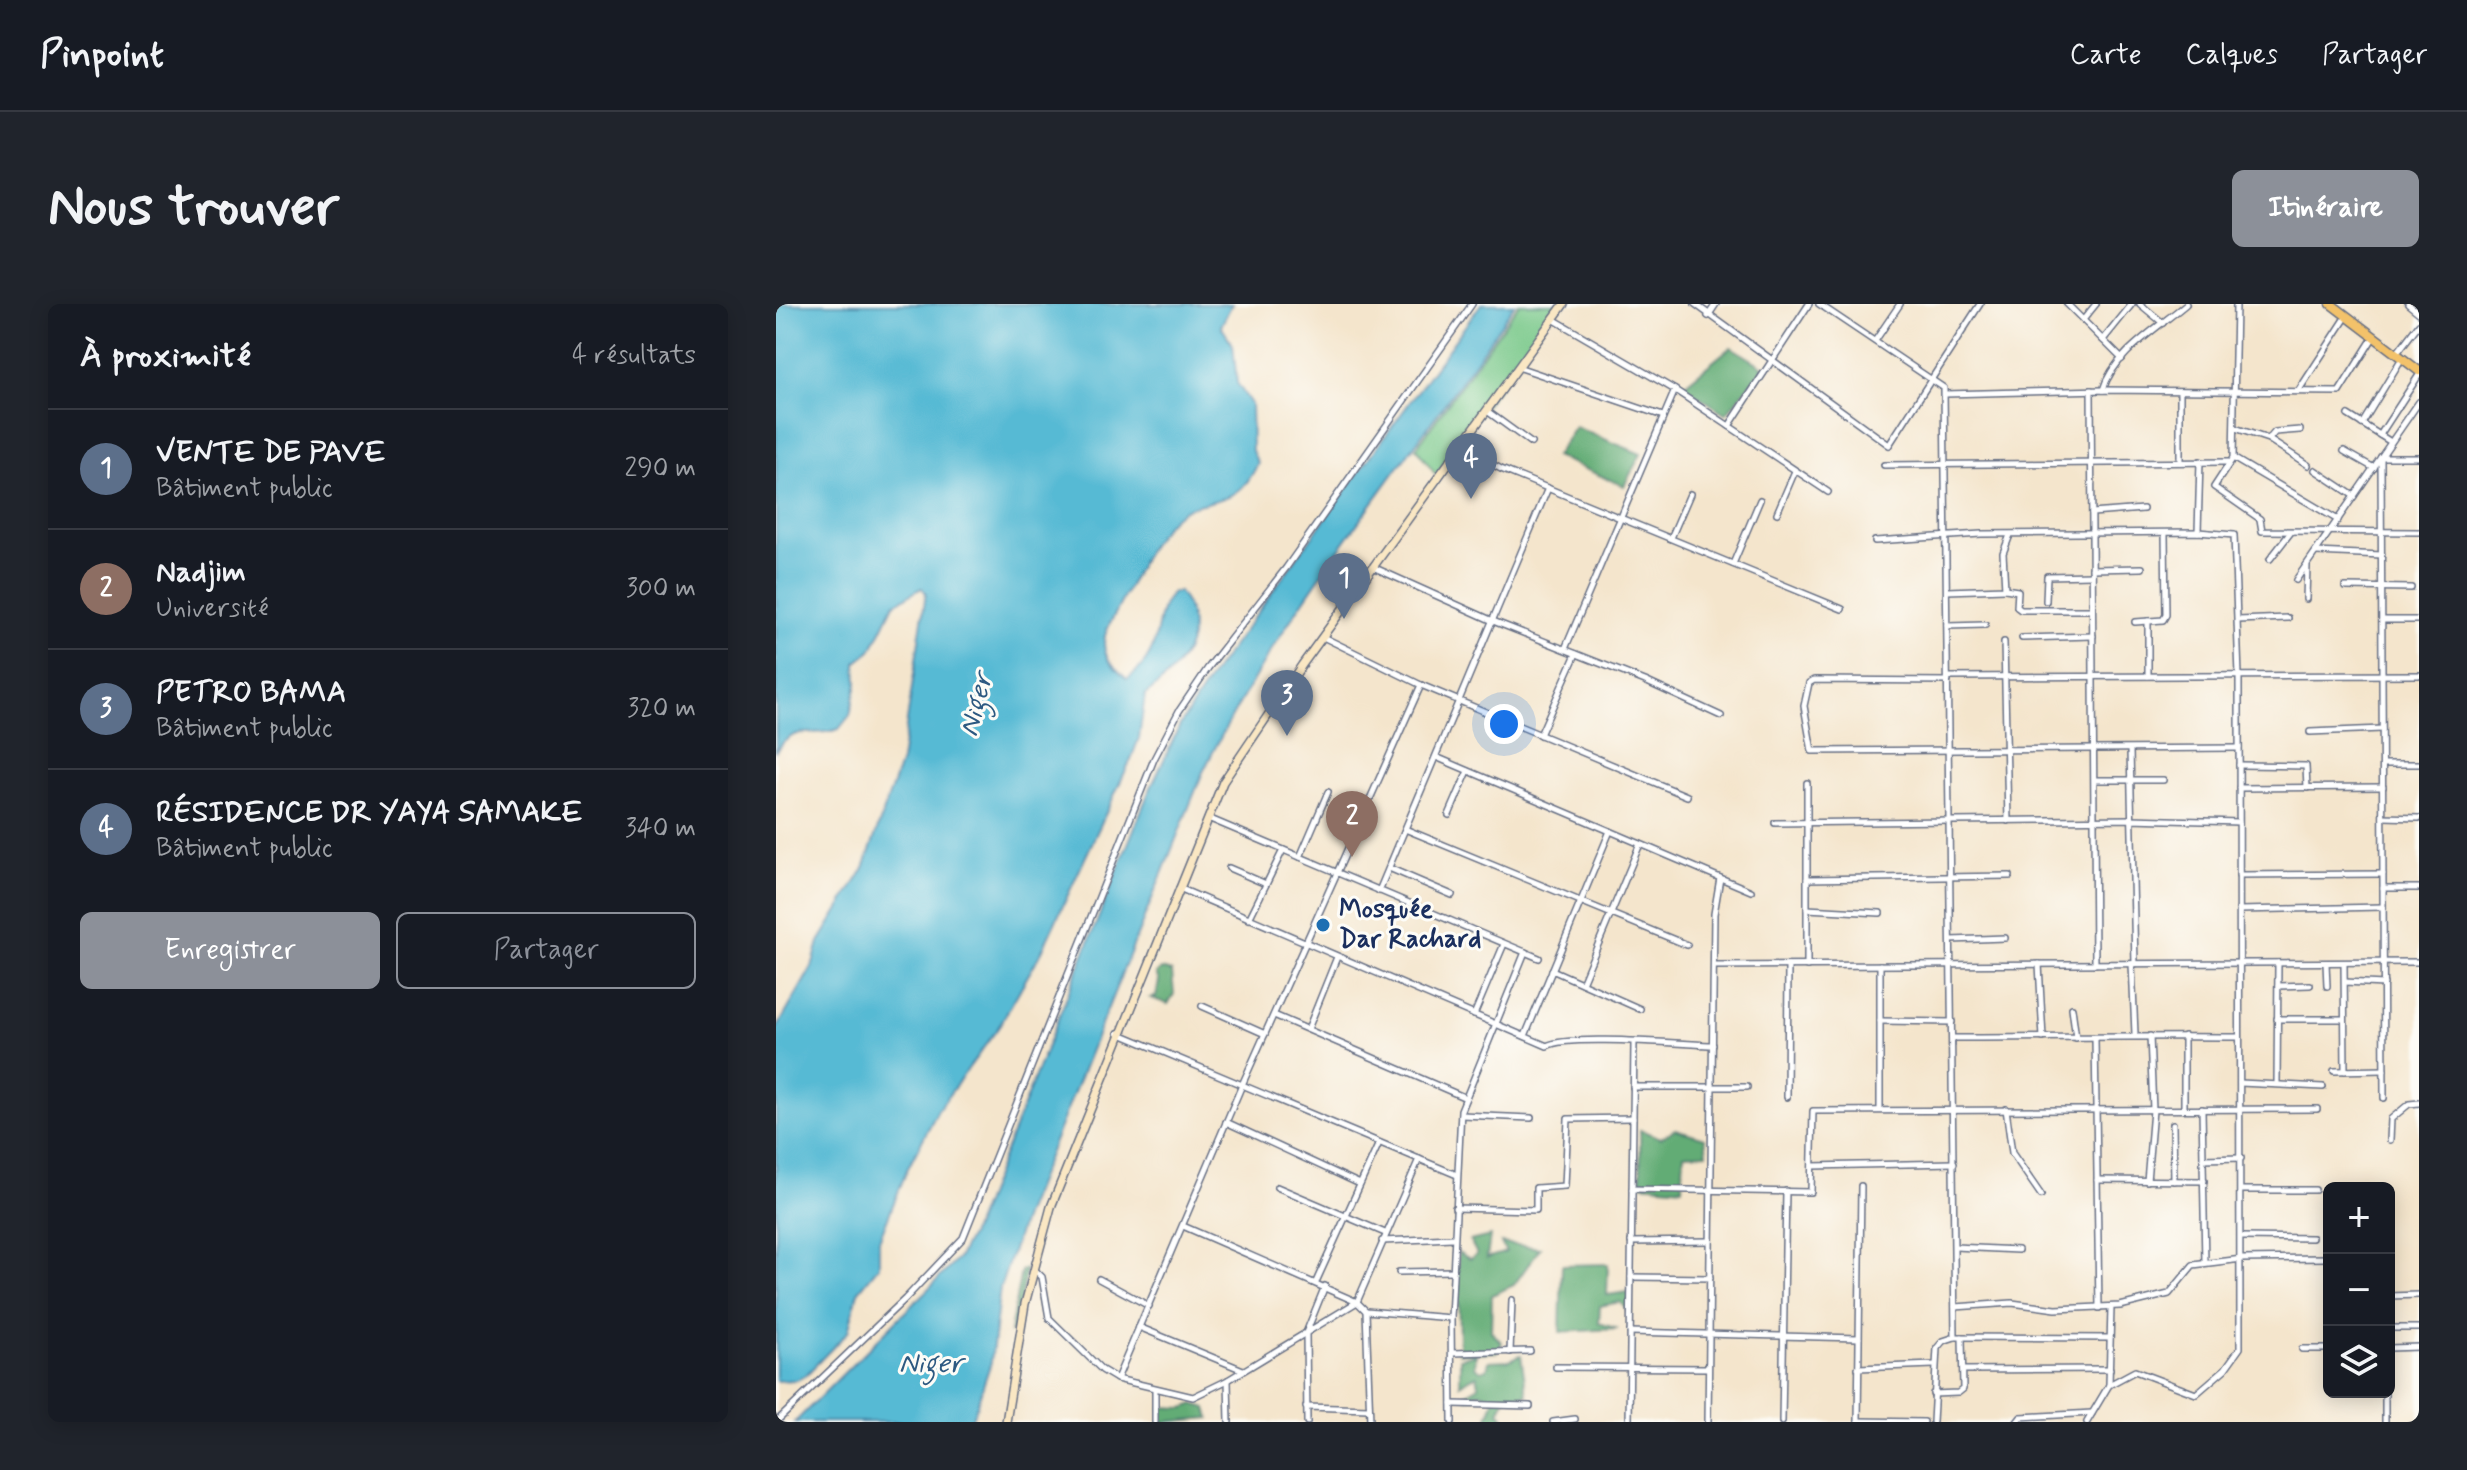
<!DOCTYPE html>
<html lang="fr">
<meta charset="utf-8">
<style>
body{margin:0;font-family:Mynerve,sans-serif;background:#20242c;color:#f1f3f6}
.controls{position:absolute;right:24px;bottom:24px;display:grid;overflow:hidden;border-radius:12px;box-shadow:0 4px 20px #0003}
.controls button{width:72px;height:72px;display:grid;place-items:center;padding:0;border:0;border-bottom:2px solid #363941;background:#171b24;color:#f1f3f6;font:40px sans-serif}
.you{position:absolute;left:728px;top:420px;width:28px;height:28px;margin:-20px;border:6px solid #fff;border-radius:50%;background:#1a73e8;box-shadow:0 0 0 12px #1a73e833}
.badge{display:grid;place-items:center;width:52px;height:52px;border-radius:50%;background:#8c9099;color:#fff;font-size:26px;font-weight:700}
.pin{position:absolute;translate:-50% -66px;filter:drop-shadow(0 2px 4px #0008)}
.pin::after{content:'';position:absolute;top:42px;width:28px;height:24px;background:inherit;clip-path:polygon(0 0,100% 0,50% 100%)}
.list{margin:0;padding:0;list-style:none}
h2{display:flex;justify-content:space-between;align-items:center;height:104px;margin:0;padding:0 32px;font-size:34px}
h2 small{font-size:26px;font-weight:400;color:#9ea1a6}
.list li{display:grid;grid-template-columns:52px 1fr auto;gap:24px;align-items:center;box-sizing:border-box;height:120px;padding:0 32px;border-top:2px solid #363941}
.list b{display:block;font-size:30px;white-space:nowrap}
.list p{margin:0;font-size:26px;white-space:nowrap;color:#9ea1a6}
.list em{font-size:26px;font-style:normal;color:#9ea1a6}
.actions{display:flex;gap:16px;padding:24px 32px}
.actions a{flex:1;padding:18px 0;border:2px solid #8c9099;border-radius:12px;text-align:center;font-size:28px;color:#8c9099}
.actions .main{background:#8c9099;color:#fff}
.icon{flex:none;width:44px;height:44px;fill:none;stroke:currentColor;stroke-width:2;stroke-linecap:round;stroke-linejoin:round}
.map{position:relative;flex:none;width:1643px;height:1118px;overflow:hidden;border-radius:12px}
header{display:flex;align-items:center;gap:48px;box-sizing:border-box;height:112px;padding:0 40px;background:#171b24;border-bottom:2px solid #363941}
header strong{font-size:38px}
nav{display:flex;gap:44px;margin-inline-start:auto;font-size:28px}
.intro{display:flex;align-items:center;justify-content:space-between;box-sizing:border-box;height:192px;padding:0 48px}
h1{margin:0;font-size:56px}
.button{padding:20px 36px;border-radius:12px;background:#8c9099;color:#fff;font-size:28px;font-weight:700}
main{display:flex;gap:48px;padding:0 48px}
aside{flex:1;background:#171b24;border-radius:12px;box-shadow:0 4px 20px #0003}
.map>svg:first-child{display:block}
</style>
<header>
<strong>Pinpoint</strong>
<nav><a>Carte</a><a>Calques</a><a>Partager</a></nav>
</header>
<div class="intro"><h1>Nous trouver</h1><a class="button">Itinéraire</a></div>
<main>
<aside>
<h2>À proximité<small>4 résultats</small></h2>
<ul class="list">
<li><span class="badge" style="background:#5c6f8a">1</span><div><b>VENTE DE PAVE</b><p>Bâtiment public</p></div><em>290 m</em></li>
<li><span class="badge" style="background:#8d6e63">2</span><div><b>Nadjim</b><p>Université</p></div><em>300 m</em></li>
<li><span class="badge" style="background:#5c6f8a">3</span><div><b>PETRO BAMA</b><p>Bâtiment public</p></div><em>320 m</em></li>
<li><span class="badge" style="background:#5c6f8a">4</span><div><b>RÉSIDENCE DR YAYA SAMAKE</b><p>Bâtiment public</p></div><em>340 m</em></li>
</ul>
<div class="actions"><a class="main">Enregistrer</a><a>Partager</a></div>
</aside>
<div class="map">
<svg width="1643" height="1118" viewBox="0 0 1643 1118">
<rect width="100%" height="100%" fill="#fdfcf7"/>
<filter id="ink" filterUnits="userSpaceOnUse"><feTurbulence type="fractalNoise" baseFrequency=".0125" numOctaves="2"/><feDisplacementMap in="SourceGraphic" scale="16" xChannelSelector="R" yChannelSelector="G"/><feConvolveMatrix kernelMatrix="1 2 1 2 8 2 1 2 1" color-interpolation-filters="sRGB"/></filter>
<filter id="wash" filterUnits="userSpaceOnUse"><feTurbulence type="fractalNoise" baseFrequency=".006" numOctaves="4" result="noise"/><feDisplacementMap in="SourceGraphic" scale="32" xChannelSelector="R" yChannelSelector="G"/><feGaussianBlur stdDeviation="1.8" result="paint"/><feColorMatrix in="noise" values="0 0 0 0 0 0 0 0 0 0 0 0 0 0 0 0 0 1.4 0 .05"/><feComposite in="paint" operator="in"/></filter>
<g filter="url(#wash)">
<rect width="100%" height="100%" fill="#f4e5cc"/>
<path fill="#78c889" stroke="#4a7c74" stroke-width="2" d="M743,0H782L660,171L640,144Z"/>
<g fill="#62ac75" stroke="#3e6e6a" stroke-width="2">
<path d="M955,43L988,63L950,110L907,82Z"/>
<path d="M799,123L865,150L848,182L779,152Z"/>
<path d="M385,665L396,668L398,690L392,700L375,694L380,693L383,677L380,670Z"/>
<path d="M899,825L929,834L931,849L908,850L906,884L865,880L864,826L885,834Z"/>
<path d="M714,932L711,954L730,948L725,939L764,944L738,981L716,991L715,1027L726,1039L721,1048L683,1049L682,948L694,955L701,950L694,937Z"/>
<path d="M832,960L831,991L853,988V1009L844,998L824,1002L823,1019L842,1025L784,1028L786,961Z"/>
<path d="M250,965L239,1026L234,1028L245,967Z"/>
<path d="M700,1050L699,1063L705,1067L711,1065L713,1057L733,1056L745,1051L751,1091L731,1092L723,1108L732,1118H716L712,1113L719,1095L704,1088L692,1095L688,1091L703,1082L701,1071L684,1080V1054Z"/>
<path d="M418,1100L431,1104L434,1114L386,1118V1103L408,1104Z"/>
</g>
<g fill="#56bad4" stroke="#387499" stroke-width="2">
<path d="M0,0H456L445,22L457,41L461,79L475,100L476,147L482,159C459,213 421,186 393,218C366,247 353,287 333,321C321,345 332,359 351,375C392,347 373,312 397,288H403C434,330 404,365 369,391L363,434L355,455L266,647L222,724L162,806L131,866L103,936V962L82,988L72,1028L30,1071L21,1076L0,1077V726L36,663L43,638L88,564L125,457L150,289L146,284L118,300L95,347L80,359L81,380L74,411L63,425C35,435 21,418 0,447Z"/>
<path d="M705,0H739C634,156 510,298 427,468L249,910L224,984L215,1058L195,1118H19L182,955L199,922L372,490L404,421L438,368Z"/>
</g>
</g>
<g filter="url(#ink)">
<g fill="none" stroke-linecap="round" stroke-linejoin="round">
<defs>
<g id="street">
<path d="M919,0L1113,141L1204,0"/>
<path d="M1043,0L1168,84L1179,1033L1167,1037L1161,1044L1157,1118"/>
<path d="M1291,0L1346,55"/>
<path d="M1364,0L1387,19"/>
<path d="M1632,0L1643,9"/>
<path d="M932,12L940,0"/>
<path d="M777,15L899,86L1052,188"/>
<path d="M1307,16L1320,0"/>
<path d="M1327,36L1356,0"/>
<path d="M1099,37L1124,0"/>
<path d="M1621,49L1643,20"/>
<path d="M742,63L887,112"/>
<path d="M1315,86L1319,660"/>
<path d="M1327,86C1337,50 1382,24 1410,0"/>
<path d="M1523,86L1571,12"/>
<path d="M1169,90L1327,86L1563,88L1597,34"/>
<path d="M711,107L755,139"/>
<path d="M1572,111L1615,138"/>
<path d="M1586,120L1626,54"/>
<path d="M953,122L1033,0"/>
<path d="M1459,124L1492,135L1532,161"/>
<path d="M1604,131L1643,71"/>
<path d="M1493,135L1499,128L1524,126"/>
<path d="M685,143L725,165L1066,305"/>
<path d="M1568,147L1598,164"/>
<path d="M1457,154L1438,183L1484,215L1486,227L1643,228"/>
<path d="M1457,154L1460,0"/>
<path d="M1457,154L1562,216"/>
<path d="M1404,158V87"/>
<path d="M1108,161L1452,158"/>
<path d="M1539,166L1578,192"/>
<path d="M1001,209L1019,167"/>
<path d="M1316,209L1367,205"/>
<path d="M1422,228L1424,157"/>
<path d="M895,234L914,190"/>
<path d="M1099,237L1205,230L1422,228L1458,231L1463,372L1464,1044L1449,1065L1420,1090L1359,1067L1333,1081"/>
<path d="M1540,248L1606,251"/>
<path d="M1494,255L1515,228"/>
<path d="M957,260L984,196"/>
<path d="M599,264L717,317L869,377L945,412"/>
<path d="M1316,265L1366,264"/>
<path d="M1520,276L1643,98"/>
<path d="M1569,283L1635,284"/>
<path d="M1229,285L1242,287L1241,303L1245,306H1316"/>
<path d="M1171,287L1229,285L1227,249L1234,231"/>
<path d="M1530,295L1531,262"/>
<path d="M1270,297L1271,272L1316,271"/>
<path d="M1462,316L1512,314"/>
<path d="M1606,316H1643"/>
<path d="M1372,317V372"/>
<path d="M1359,318L1387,316L1390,311L1389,229"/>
<path d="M1171,322L1209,321"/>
<path d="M547,333L645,381L911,492"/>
<path d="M1246,334L1317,332"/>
<path d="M1228,338L1232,517"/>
<path d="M789,345L899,86"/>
<path d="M1172,373L1643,371"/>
<path d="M1172,377L1038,376L1033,379L1028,402L1036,447L1463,444"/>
<path d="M1534,428L1606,425"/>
<path d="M764,431L800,350"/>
<path d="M1354,446L1359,660"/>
<path d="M660,453L975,587"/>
<path d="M1607,460H1643"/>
<path d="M1463,461L1530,462L1531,484"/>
<path d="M1319,476H1387"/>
<path d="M1031,479V662"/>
<path d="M1463,484L1607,483"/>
<path d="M673,511L692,467"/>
<path d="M1607,513L1643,514"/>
<path d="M432,514L763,654"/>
<path d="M999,519L1355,515L1463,518"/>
<path d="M629,525L911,641"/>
<path d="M524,553L552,488"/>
<path d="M453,564L490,580"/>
<path d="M613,564L676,591"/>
<path d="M1463,571L1607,570"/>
<path d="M1031,575L1234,572"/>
<path d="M403,584L771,742C788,730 908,740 937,741"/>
<path d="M1607,584H1643"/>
<path d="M603,587L772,184"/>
<path d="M1031,605L1104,609"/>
<path d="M1463,606L1607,603"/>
<path d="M473,615L507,546"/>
<path d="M1175,636L1229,634"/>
<path d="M1550,659L1551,682"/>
<path d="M1568,659L1569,767"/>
<path d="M1263,660L1267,734"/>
<path d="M1356,660L1359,730"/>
<path d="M1104,661V806"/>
<path d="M938,662L1643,658"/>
<path d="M776,666L864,705"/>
<path d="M1569,678L1608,680"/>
<path d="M806,679L864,540"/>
<path d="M1502,682L1534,681"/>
<path d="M426,702L489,730"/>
<path d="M1296,704L1300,734"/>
<path d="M498,711L690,794"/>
<path d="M698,711L728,640"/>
<path d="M1501,715H1568"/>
<path d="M1104,717L1176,718"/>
<path d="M532,725L561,653"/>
<path d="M342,729L681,871"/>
<path d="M749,732L834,527"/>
<path d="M1408,732V805"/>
<path d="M1176,734C1272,734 1367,732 1463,733"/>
<path d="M1319,734L1323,1004"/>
<path d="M1558,767L1608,766"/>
<path d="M1464,779L1547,783"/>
<path d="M1501,780L1502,659"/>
<path d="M857,783H971"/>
<path d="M1011,793L1012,662"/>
<path d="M1608,794L1605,153H1643"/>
<path d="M1230,805L1236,849L1265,891"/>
<path d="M1426,805L1429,959"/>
<path d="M685,811L755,814"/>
<path d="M450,818L584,880"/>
<path d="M1397,820L1398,877"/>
<path d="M1614,836L1615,815L1633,800L1643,799"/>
<path d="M1427,855L1465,854"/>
<path d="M1036,862L1178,859"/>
<path d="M1321,876L1428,877"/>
<path d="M1371,877L1377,806L1374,732"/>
<path d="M501,883L609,929"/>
<path d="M856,885L1035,888L1037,807L1541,805"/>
<path d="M1465,886H1539"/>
<path d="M679,904L760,906V884L789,882L792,815L857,814"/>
<path d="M407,922L581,998L590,1007L594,1118"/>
<path d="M1466,933L1536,934"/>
<path d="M606,937L677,934"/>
<path d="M855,938L934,937"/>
<path d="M1179,943L1242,946"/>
<path d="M258,965L266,973L273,1014L326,1066L341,1075L417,1093L452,1076L581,998L643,855"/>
<path d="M623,968L677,967"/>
<path d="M855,973L934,974"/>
<path d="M323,975L373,1002"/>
<path d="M540,978L603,839"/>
<path d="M1613,992L1643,991"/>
<path d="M1179,1003L1236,999L1280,1005L1344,1002L1393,990L1417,961L1466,955L1553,954"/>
<path d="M590,1007L675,1014"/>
<path d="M363,1023L467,1066"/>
<path d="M1613,1024H1643"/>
<path d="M854,1028L1083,1034"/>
<path d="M1179,1033L1334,1034"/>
<path d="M1613,1044L1643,1043"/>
<path d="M1526,1045H1553"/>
<path d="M734,1048L736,996"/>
<path d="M676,1049L754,1047"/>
<path d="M780,1063L932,1064"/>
<path d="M1082,1064L1158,1061"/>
<path d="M1187,1066L1334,1065"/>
<path d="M341,1075L466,781L645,381"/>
<path d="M452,1076L453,1118"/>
<path d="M1609,1088V1118"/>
<path d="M1157,1090L1182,1089L1187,1085L1186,1033"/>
<path d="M676,1100L754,1102"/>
<path d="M530,1103L593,1105"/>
<path d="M1082,1117L1148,1118"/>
<path d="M0,1118L129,995L187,934L378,455L403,407L432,364L510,264L696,0"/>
<path d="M379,1118V1085"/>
<path d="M531,1118L530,1029L549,982"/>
<path d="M676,1118L675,1014L685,806L749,648"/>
<path d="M777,1118L799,1115"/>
<path d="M853,1118L858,739"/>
<path d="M932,1118L938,610L944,574"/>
<path d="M1006,1118L1010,887"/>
<path d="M1082,1118L1085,882"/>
<path d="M1241,1118L1245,1113L1316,1109"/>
<path d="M1311,1118L1333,1081L1335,1003"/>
</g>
<path id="secondary" d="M230,1118L249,1000L275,903L447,478L526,361L788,0"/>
<path id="primary" d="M1555,0L1643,67"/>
</defs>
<use href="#street" stroke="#676f84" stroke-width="8"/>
<use href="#secondary" stroke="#676f84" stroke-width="10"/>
<use href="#primary" stroke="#676f84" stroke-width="11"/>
<use href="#street" stroke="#fff" stroke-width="5"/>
<use href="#secondary" stroke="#fae7c3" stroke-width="7"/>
<use href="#primary" stroke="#f3c26a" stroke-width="8"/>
</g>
</g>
<circle fill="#1f6fb2" stroke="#fdfcf7" stroke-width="3" cx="547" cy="621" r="8"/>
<g text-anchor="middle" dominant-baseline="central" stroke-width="6" stroke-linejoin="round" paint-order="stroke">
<g font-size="26" font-weight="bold" fill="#1b2f5e" stroke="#fdfcf7" text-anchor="start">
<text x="563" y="606">Mosquée<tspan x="563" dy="30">Dar Rachard</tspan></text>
</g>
<g font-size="28" font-style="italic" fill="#2d5981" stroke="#fdfcf7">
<text transform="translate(201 401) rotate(-76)">Niger</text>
<text x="155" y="1060">Niger</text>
</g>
</g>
</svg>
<div class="controls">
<button>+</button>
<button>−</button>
<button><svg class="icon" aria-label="layers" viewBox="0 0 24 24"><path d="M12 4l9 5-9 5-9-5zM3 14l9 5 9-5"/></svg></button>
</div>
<div class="you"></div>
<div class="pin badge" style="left:568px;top:315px;background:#5c6f8a">1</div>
<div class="pin badge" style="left:576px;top:553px;background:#8d6e63">2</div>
<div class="pin badge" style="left:511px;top:432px;background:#5c6f8a">3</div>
<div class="pin badge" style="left:695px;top:195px;background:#5c6f8a">4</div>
</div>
</main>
